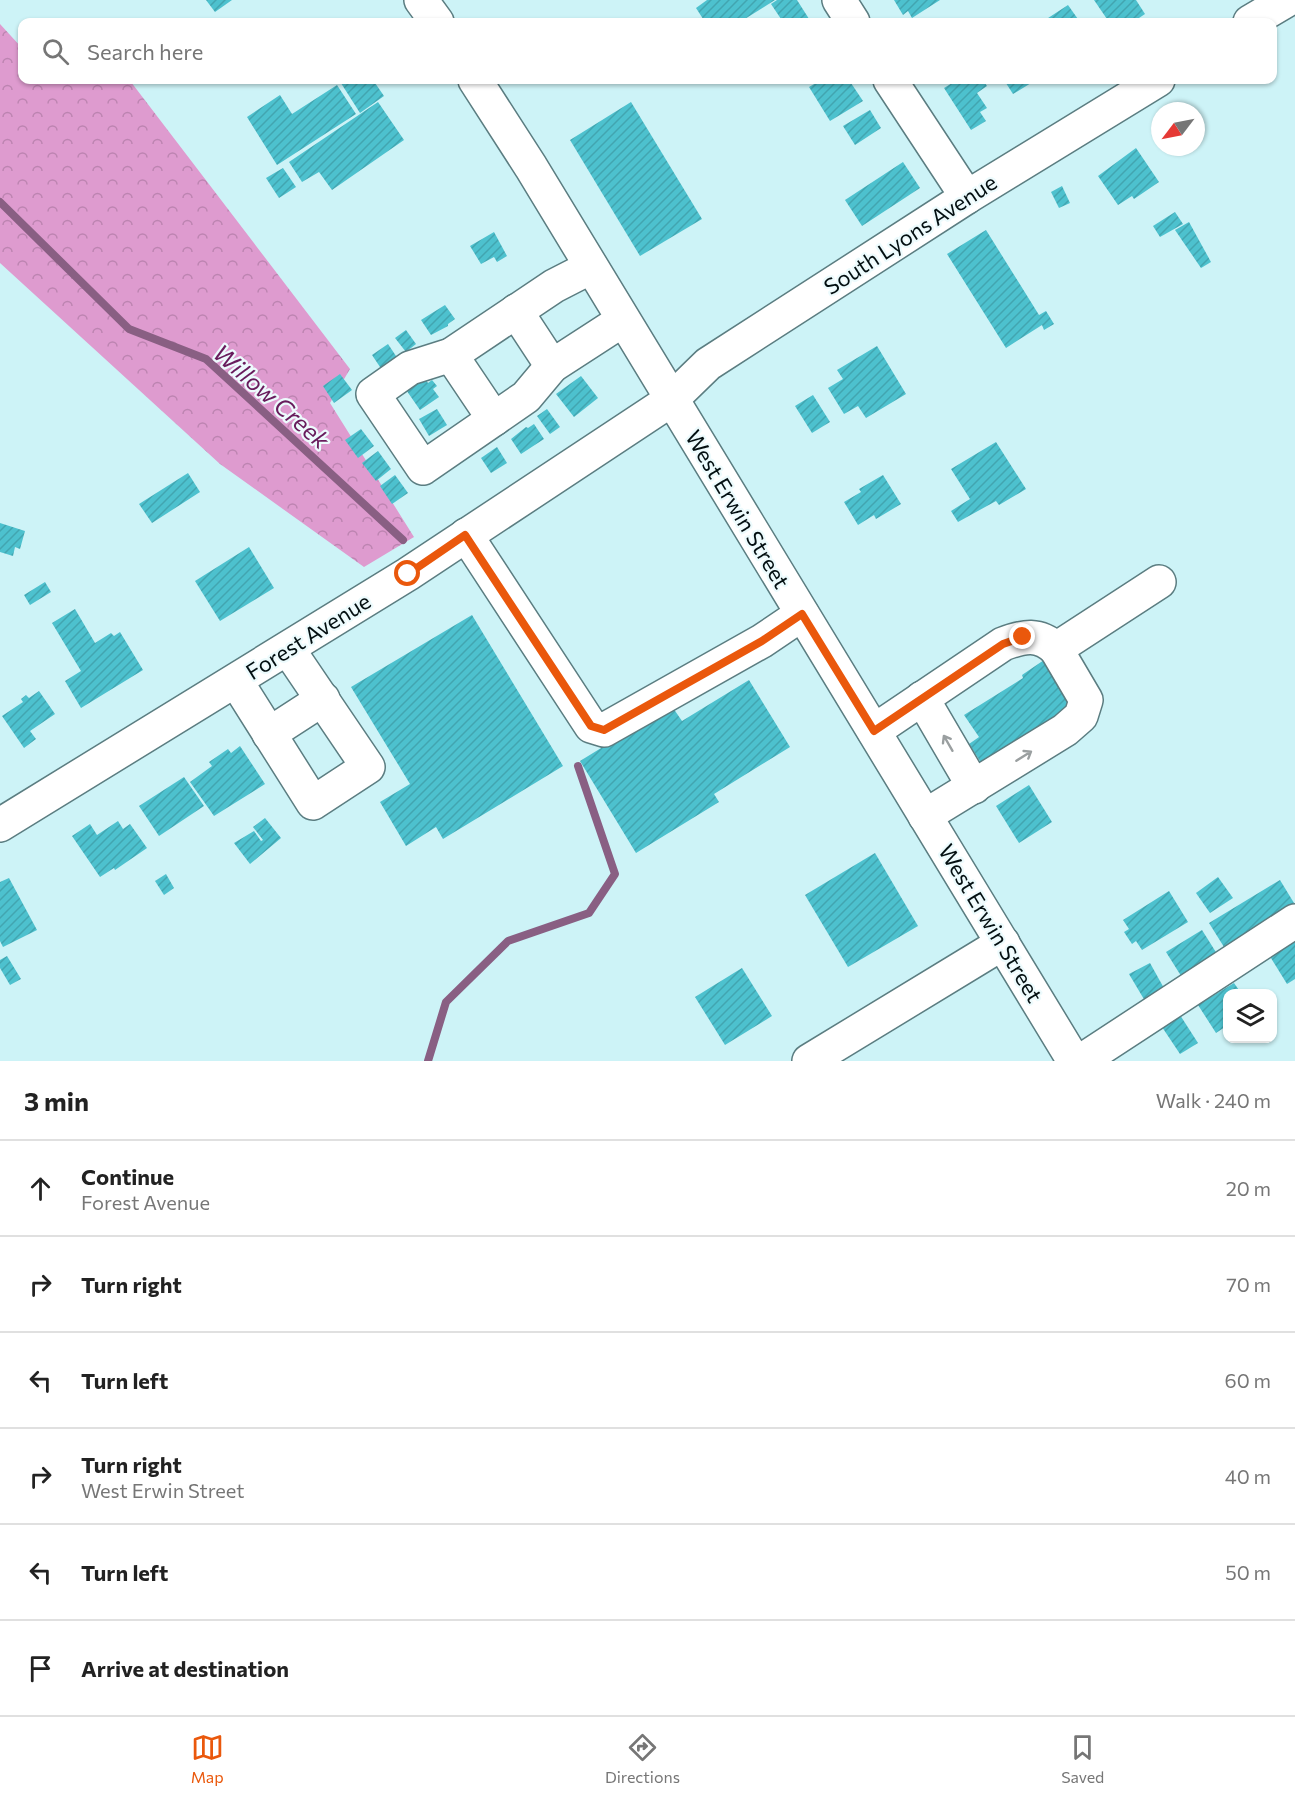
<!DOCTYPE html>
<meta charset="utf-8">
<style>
body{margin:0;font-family:Commissioner,sans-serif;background:#f6f6f6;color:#222}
.controls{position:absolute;right:18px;bottom:18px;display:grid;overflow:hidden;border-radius:12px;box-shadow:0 2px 4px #0004}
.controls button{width:54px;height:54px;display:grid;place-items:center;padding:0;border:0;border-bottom:2px solid #e0e0e0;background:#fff;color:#222;font:30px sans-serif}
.compass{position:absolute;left:1151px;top:102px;width:54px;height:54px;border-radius:50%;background:#fff;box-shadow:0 2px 4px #0004;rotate:238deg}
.stop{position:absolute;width:18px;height:18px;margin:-14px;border:4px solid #ea580c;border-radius:50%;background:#fff}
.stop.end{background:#ea580c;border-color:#fff;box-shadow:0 2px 6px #0008}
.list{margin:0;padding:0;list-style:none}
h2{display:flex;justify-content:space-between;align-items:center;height:78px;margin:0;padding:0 24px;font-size:26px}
h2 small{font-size:20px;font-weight:400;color:#767676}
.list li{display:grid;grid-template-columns:39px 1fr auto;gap:18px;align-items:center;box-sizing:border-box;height:96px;padding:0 24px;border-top:2px solid #e0e0e0}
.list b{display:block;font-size:22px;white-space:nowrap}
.list p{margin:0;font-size:20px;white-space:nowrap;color:#767676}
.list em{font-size:20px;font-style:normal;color:#767676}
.icon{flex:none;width:33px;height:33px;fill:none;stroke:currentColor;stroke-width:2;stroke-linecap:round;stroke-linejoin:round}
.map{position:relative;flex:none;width:1295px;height:1061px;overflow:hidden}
.search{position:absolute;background:#fff;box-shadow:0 2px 4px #0004;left:18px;right:18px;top:18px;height:66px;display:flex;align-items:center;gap:15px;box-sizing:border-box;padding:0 21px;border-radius:12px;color:#767676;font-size:22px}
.sheet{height:654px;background:#fff}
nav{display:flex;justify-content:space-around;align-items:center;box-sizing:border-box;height:84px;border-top:2px solid #e0e0e0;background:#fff;font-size:16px;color:#767676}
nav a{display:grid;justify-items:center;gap:3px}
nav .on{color:#ea580c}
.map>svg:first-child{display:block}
</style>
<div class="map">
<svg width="1295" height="1061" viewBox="0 0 1295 1061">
<defs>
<pattern id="forest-crowns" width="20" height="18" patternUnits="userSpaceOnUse" patternTransform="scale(1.5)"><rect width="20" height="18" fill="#de9bcf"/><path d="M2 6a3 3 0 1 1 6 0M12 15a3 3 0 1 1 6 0" fill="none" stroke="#bd84b1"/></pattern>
<pattern id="building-hatch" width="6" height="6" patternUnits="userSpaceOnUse" patternTransform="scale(1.5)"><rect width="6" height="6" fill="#4dc1ce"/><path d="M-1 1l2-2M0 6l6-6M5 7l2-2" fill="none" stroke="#42a5b0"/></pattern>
</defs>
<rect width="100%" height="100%" fill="#cdf3f7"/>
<path fill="url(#forest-crowns)" d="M0,24L22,48V80H112L131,82L350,369L330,403L414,537L364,567L220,464L0,263Z"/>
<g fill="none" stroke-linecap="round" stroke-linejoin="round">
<g stroke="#895f83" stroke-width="8">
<path d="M0,202L129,329L206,359L403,540"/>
<path d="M428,1061L446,1002L508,941L589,913L615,874L578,766"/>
</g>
</g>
<g fill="url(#building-hatch)">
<path d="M206,0H232L215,12Z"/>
<path d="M707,0H775L740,22H705L696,8Z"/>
<path d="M777,0H797L811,22H783L771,4Z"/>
<path d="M894,0H940L912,18L908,11L903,15Z"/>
<path d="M1094,0H1136L1145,14L1133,22H1109Z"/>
<path d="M1068,5L1080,22H1042Z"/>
<path d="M339,80H373L384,96L360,113Z"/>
<path d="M821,80H849L863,101L830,121L809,87Z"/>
<path d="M957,80H983L987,86L977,93L987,108L980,112L986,121L971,130L944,88Z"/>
<path d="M1004,80H1036L1013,94Z"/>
<path d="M337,85L356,114L277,165L247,117L280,95L292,114Z"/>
<path d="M378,102L404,140L332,190L319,172L302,182L289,162Z"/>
<path d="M631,102L702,219L640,256L570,140Z"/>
<path d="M870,110L881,128L855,145L843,126Z"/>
<path d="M1136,148L1159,182L1134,199L1132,196L1118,205L1098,176Z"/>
<path d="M903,162L920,188L862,226L845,200Z"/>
<path d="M283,168L296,187L279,198L266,178Z"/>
<path d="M1062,186L1070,203L1059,208L1051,192Z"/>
<path d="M1175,212L1183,224L1160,237L1153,226Z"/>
<path d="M1189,222L1211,262L1201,268L1175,230Z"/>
<path d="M986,230L1039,315L1046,311L1054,324L1044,330L1042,325L1006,348L947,254Z"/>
<path d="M494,232L507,256L497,262L494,257L481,264L470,246Z"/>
<path d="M445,305L455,319L448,324V326L431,335L421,320Z"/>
<path d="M406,330L416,344L406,352L395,338Z"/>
<path d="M388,344L398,359L382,370L372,355Z"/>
<path d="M877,346L906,394L866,418L858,406L844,414L828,388L843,379L837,370Z"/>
<path d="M420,372L428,383L432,380L437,386L433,389L439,397L420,410L402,384Z"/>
<path d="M340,374L352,390L334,403L323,386Z"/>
<path d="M581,376L598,398L574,417L556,394Z"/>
<path d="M813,395L830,422L812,433L795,406Z"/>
<path d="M437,409L447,425L429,436L419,419Z"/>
<path d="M547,409L560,427L550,434L537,416Z"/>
<path d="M534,424L544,439L521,454L511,439L526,427L528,428Z"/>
<path d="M361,429L374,446L358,458L345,440Z"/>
<path d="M996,442L1026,489L999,505L996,501L958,522L951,511L970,499L951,469Z"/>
<path d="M497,447L507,463L491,473L481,458Z"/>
<path d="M378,451L391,469L376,481L362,463Z"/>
<path d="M188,473L200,492L152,523L139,504Z"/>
<path d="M395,475L408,493L392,504L380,486Z"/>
<path d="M883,475L901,504L876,519L874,515L858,525L844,502L861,492L859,489Z"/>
<path d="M0,523L25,531L20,549L15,547L13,556L0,552Z"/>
<path d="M249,547L274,588L220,621L195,581Z"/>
<path d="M45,582L51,592L30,605L24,595Z"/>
<path d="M75,609L95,643L111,633L114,636L120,632L143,670L81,708L65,681L81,671L52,623Z"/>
<path d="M472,615L563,766L443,839L436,827L406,846L380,802L410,784L351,687Z"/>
<path d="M1044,660L1065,692L1062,693L1074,712L985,769L969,744L979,737L964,715L1023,678L1022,675Z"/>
<path d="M749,680L790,747L714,794L719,802L636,853L580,761L671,705L682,721Z"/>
<path d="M39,691L55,714L30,731L36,739L24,748L2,716L23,702L21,699L26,695L29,698Z"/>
<path d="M240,746L265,784L214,816L190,782L212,766L209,762L228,749L231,753Z"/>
<path d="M184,777L204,806L159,836L139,806Z"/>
<path d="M1029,785L1052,822L1019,843L996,806Z"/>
<path d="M265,818L281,838L250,864L234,843L254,831L261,841L263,840L253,827Z"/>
<path d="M118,821L123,829L130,824L147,848L115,870L114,868L100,877L72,836L90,824L97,835Z"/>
<path d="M875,853L918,926L848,967L805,895Z"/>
<path d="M166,874L174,888L164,895L155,881Z"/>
<path d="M1218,877L1233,898L1210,913L1196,893Z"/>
<path d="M9,878L37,930L3,947L0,941V882Z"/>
<path d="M1280,880L1294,903L1224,947L1209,923Z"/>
<path d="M1169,891L1188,922L1142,950L1136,941L1132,944L1124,932L1129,929L1123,920Z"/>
<path d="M1202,930L1219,957L1183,979L1166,952Z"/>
<path d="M1295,932V979L1287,984L1266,950Z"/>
<path d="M7,956L21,979L10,985L0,968V960Z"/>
<path d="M1150,963L1165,990L1145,1001L1129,974Z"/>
<path d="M742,968L772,1016L725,1045L695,997Z"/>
<path d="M1234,983L1241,993H1228V1025L1216,1033L1198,1005Z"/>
<path d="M1180,1015L1198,1043L1180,1054L1162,1027Z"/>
</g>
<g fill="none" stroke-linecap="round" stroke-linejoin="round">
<defs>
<g id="minor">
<path d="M839,0L853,22"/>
<path d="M1250,22L1287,0"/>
<path d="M890,80L967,197"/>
<path d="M591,267L554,286L451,355L410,368L373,394L423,468L526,397L552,366L623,320"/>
<path d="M516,311L552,366"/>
<path d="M451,355L494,419"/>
<path d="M466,535L591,726L604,730L762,641L802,614"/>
<path d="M236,681L313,803L368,767L288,649"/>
<path d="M922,698L974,787"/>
<path d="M874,731L1003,644C1024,636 1039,633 1056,649L1159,582"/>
<path d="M269,734L323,699"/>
<path d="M925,816L1065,730L1081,716L1086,700L1056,649"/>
<path d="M0,825L408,574L671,400L708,364L967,197L1158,80"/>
<path d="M809,1061L1003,943"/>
<path d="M1081,1061L1295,921"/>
</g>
<g id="major">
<path d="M421,0L437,22"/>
<path d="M475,80L531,167L1074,1061"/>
</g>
</defs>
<use href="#minor" stroke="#5b7d81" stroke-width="36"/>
<use href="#major" stroke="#5b7d81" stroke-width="36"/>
<use href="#minor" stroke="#fff" stroke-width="33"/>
<use href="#major" stroke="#fff" stroke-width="33"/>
</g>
<defs><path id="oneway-shaft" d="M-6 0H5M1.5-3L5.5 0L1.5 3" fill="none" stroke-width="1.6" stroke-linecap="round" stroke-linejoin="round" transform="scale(1.5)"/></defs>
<g stroke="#9a9fa0">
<use href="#oneway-shaft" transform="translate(948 743) rotate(-120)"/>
<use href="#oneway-shaft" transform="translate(1024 756) rotate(-32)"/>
</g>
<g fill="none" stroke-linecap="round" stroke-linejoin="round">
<path stroke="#ea580c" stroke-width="8" d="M408,574L465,535L591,726L604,730L762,641L802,614L874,731L1003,644L1023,637"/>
</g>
<g text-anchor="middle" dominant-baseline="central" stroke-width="4.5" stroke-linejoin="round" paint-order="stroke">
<g font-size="22" fill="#030f11" stroke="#edfbfd">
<text transform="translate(910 234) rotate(-33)">South Lyons Avenue</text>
<text transform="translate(738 509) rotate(59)">West Erwin Street</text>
<text transform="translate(308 636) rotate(-32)">Forest Avenue</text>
<text transform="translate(991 923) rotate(59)">West Erwin Street</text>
</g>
<g font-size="24" font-style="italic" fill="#681b5c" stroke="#edfbfd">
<text transform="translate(272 396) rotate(41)">Willow Creek</text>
</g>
</g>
</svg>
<div class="controls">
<button><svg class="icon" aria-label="layers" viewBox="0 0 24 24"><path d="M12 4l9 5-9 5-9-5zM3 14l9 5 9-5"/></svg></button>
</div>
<svg class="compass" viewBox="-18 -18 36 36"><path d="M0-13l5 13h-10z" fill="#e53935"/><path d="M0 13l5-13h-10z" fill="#767676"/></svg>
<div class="stop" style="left:408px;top:574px"></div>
<div class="stop end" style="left:1023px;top:637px"></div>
<div class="search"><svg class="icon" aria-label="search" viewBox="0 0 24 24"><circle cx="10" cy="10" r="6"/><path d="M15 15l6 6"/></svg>Search here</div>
</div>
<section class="sheet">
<h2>3 min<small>Walk · 240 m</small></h2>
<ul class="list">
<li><svg class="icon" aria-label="ahead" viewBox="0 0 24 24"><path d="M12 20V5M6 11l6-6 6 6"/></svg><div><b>Continue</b><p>Forest Avenue</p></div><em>20 m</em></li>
<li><svg class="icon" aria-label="right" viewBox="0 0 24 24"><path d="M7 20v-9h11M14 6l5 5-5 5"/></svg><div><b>Turn right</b></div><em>70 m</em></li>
<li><svg class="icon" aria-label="left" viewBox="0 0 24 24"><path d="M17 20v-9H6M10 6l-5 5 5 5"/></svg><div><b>Turn left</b></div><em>60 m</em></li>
<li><svg class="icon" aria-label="right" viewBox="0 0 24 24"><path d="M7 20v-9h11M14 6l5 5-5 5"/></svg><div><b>Turn right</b><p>West Erwin Street</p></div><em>40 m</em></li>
<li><svg class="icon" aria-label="left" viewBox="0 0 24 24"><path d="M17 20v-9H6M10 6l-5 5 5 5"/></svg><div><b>Turn left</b></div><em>50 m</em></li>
<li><svg class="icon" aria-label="arrive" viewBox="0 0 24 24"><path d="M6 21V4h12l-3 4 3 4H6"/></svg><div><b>Arrive at destination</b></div></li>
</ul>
</section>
<nav>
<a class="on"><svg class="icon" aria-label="map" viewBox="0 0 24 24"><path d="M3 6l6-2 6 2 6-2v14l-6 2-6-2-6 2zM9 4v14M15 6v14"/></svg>Map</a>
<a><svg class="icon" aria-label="directions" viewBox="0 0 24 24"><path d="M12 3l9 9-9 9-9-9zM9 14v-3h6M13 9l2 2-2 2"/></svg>Directions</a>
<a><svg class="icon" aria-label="saved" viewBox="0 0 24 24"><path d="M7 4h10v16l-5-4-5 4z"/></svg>Saved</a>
</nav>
